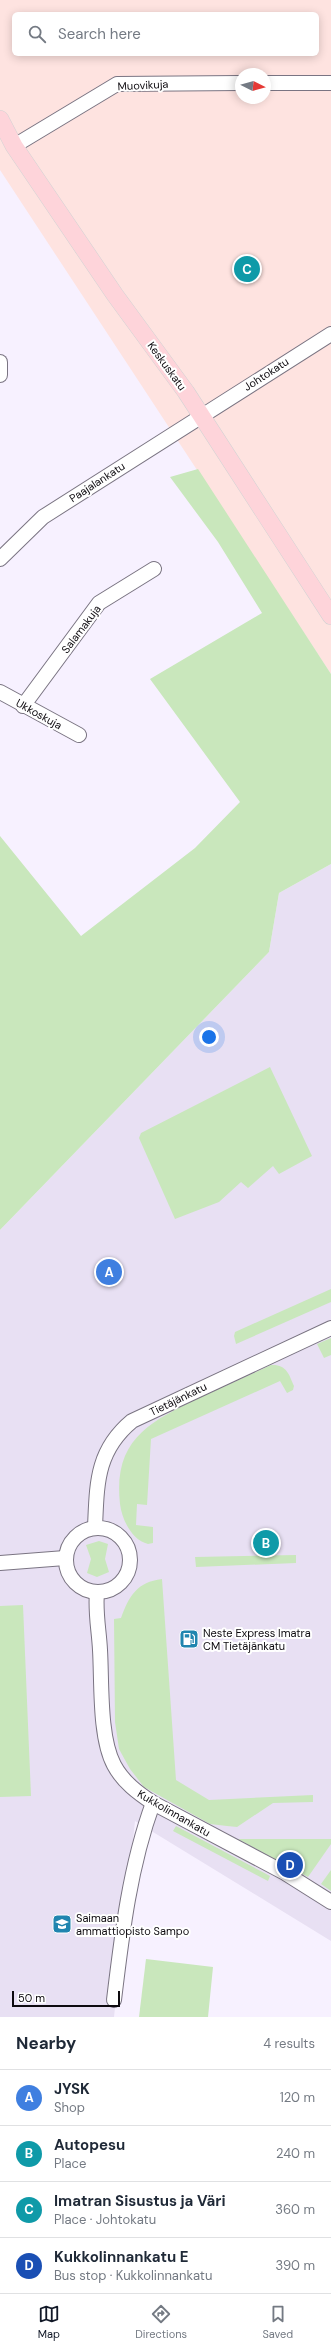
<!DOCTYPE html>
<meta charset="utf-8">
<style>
body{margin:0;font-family:"DM Sans",sans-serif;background:#f6f6f7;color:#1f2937}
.compass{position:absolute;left:235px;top:68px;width:36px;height:36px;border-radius:50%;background:#fff;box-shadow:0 2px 10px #0003;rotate:96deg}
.scale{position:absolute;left:12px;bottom:10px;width:108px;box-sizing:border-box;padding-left:4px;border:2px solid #0d0a0f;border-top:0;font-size:11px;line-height:14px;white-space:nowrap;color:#0d0a0f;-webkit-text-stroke:3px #fff;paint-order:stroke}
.you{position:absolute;left:209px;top:1037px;width:14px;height:14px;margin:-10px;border:3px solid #fff;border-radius:50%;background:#1a73e8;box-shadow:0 0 0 6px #1a73e833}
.badge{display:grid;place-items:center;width:26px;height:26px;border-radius:50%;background:#111827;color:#fff;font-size:13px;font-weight:700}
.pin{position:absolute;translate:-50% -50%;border:2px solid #fff;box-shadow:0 1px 4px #0006}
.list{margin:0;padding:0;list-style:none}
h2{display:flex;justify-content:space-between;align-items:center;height:52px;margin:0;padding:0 16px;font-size:17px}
h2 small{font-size:13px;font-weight:400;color:#747a83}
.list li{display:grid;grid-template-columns:26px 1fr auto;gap:12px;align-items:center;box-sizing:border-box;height:56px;padding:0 16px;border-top:1px solid #e0e1e3}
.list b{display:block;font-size:15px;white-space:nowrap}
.list p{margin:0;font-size:13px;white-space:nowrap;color:#747a83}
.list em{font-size:13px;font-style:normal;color:#747a83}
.icon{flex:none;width:22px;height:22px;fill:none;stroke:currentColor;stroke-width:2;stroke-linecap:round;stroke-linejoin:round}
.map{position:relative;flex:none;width:331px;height:2017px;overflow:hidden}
.search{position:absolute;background:#fff;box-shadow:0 2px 10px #0003;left:12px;right:12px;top:12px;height:44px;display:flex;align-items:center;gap:10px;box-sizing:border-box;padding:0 14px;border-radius:6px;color:#747a83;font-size:15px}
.sheet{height:276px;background:#fff}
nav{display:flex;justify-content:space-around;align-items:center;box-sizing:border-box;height:56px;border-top:1px solid #e0e1e3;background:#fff;font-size:11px;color:#747a83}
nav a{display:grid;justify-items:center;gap:2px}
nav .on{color:#111827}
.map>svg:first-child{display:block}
</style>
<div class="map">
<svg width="331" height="2017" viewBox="0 0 331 2017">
<rect width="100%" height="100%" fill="#f7f1ff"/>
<path fill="#e8e0f3" d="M331,864V1941L135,1821L114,2017H0V1230L269,952L279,893Z"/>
<path fill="#fee3e0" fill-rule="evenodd" d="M0,0H331V674L0,170ZM14,14H317V54H14ZM241,74H265V98H241Z"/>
<g fill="#c9e7bc">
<path d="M198,469L331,674V864L279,893L269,952L0,1230V836L81,936L195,848L240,802L150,679L262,613L218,542L170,477Z"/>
<path d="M270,1067L312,1156L279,1174L273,1166L248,1188L241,1182L219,1202L175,1219L139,1138L141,1133Z"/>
<path d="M331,1289V1302L236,1344L234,1336L235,1332Z"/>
<path d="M331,1338V1355L324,1358L317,1344Z"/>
<path d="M271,1365C286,1364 289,1374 294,1386L293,1390L287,1393L280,1381L151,1439L147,1505L137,1504L136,1525L153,1527V1543L148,1544C132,1540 122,1520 120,1504C113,1440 149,1422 199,1398C223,1387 247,1376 271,1365Z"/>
<path d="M99,1541L108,1544L105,1559L109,1572L97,1577L87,1573L91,1559L86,1545Z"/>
<path d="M296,1555V1563L196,1567L195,1557Z"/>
<path d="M162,1579L176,1780L209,1800L313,1795V1802L273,1803L237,1827L227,1826L210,1824L144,1787L130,1769L119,1749L115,1722L114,1619L121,1618C129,1596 137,1582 162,1579Z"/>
<path d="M23,1605L31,1796L0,1797V1606Z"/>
<path d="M176,1826L270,1876L268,1881L173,1831Z"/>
<path d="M238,1839H331V1844L308,1877Z"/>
<path d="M331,1870V1891L321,1884Z"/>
<path d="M146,1959L213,1967L208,2017H139Z"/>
</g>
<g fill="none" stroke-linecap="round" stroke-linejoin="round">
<defs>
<g id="minor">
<path d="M265,83H331"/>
<path d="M14,146L117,84L241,83"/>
<path d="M0,362V375"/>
<path d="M0,559L43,517L331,334"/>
<path d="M0,692L79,735"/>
<path d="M23,706L99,603L154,569"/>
<path d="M95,1527C97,1484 96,1451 132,1421L331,1328"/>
<circle cx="98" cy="1560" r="32"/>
<path d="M0,1563L65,1558"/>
<path d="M97,1592C95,1612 99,1630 100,1650C102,1682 99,1737 114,1765C123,1782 138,1793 153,1803L285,1873L331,1902"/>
<path d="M114,2000C122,1933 130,1866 153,1803"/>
</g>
<path id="major" d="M0,119L14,146L115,295L186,392L331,616"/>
</defs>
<use href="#minor" stroke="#7a7482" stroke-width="16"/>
<use href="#major" stroke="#d3d3d4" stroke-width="18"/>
<use href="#minor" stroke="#fff" stroke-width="14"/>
<use href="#major" stroke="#fed4da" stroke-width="17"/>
</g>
<defs>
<symbol id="fuel-square" viewBox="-11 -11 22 22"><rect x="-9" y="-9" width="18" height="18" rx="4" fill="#2085af" stroke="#fff"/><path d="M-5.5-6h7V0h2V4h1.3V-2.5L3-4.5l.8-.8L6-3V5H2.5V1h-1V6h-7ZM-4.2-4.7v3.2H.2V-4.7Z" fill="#fff"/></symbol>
<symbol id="school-square" viewBox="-11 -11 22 22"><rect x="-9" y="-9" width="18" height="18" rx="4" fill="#2085af" stroke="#fff"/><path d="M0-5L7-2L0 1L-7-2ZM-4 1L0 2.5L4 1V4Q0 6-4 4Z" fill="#fff"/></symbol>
</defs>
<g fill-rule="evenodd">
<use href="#fuel-square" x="178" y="1628" width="22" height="22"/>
<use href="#school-square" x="51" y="1913" width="22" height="22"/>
</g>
<g text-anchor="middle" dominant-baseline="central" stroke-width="4" stroke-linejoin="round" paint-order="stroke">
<g font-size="11" fill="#0d0a0f" stroke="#fff">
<text transform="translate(143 85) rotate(-3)">Muovikuja</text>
<text transform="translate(167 366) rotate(54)">Keskuskatu</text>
<text transform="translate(266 374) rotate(-33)">Johtokatu</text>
<text transform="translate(97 482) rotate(-33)">Paajalankatu</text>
<text transform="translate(81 629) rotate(-53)">Salamakuja</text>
<text transform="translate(39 714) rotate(29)">Ukkoskuja</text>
<text transform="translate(178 1399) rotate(-26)">Tietäjänkatu</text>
<text transform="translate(174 1813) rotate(30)">Kukkolinnankatu</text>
</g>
<g font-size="11" fill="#0d0a0f" stroke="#fff" text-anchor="start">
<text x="203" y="1633">Neste Express Imatra<tspan x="203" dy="13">CM Tietäjänkatu</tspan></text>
<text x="76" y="1918">Saimaan<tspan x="76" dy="13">ammattiopisto Sampo</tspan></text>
</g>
</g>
</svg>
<svg class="compass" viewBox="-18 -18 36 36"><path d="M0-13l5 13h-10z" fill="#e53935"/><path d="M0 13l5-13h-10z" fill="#747a83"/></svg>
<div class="scale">50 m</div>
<div class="you"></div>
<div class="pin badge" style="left:109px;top:1272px;background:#3f7fe0">A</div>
<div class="pin badge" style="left:266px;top:1543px;background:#0f9aa8">B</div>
<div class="pin badge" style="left:247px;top:269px;background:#0f9aa8">C</div>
<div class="pin badge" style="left:290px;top:1865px;background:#1a4fb4">D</div>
<div class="search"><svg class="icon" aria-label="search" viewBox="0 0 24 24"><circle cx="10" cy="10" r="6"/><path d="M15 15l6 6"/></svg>Search here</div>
</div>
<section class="sheet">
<h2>Nearby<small>4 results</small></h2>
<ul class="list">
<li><span class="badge" style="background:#3f7fe0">A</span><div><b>JYSK</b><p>Shop</p></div><em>120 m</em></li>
<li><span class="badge" style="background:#0f9aa8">B</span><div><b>Autopesu</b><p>Place</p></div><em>240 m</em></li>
<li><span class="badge" style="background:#0f9aa8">C</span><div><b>Imatran Sisustus ja Väri</b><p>Place · Johtokatu</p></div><em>360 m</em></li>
<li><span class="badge" style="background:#1a4fb4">D</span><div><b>Kukkolinnankatu E</b><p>Bus stop · Kukkolinnankatu</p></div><em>390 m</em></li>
</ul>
</section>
<nav>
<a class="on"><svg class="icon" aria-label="map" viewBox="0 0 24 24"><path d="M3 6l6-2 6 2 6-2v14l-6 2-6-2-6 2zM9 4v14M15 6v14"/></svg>Map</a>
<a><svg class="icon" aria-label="directions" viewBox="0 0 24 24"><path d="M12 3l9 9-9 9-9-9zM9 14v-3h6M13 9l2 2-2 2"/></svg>Directions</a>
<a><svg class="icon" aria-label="saved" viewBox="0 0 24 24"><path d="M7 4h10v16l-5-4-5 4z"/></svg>Saved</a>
</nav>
